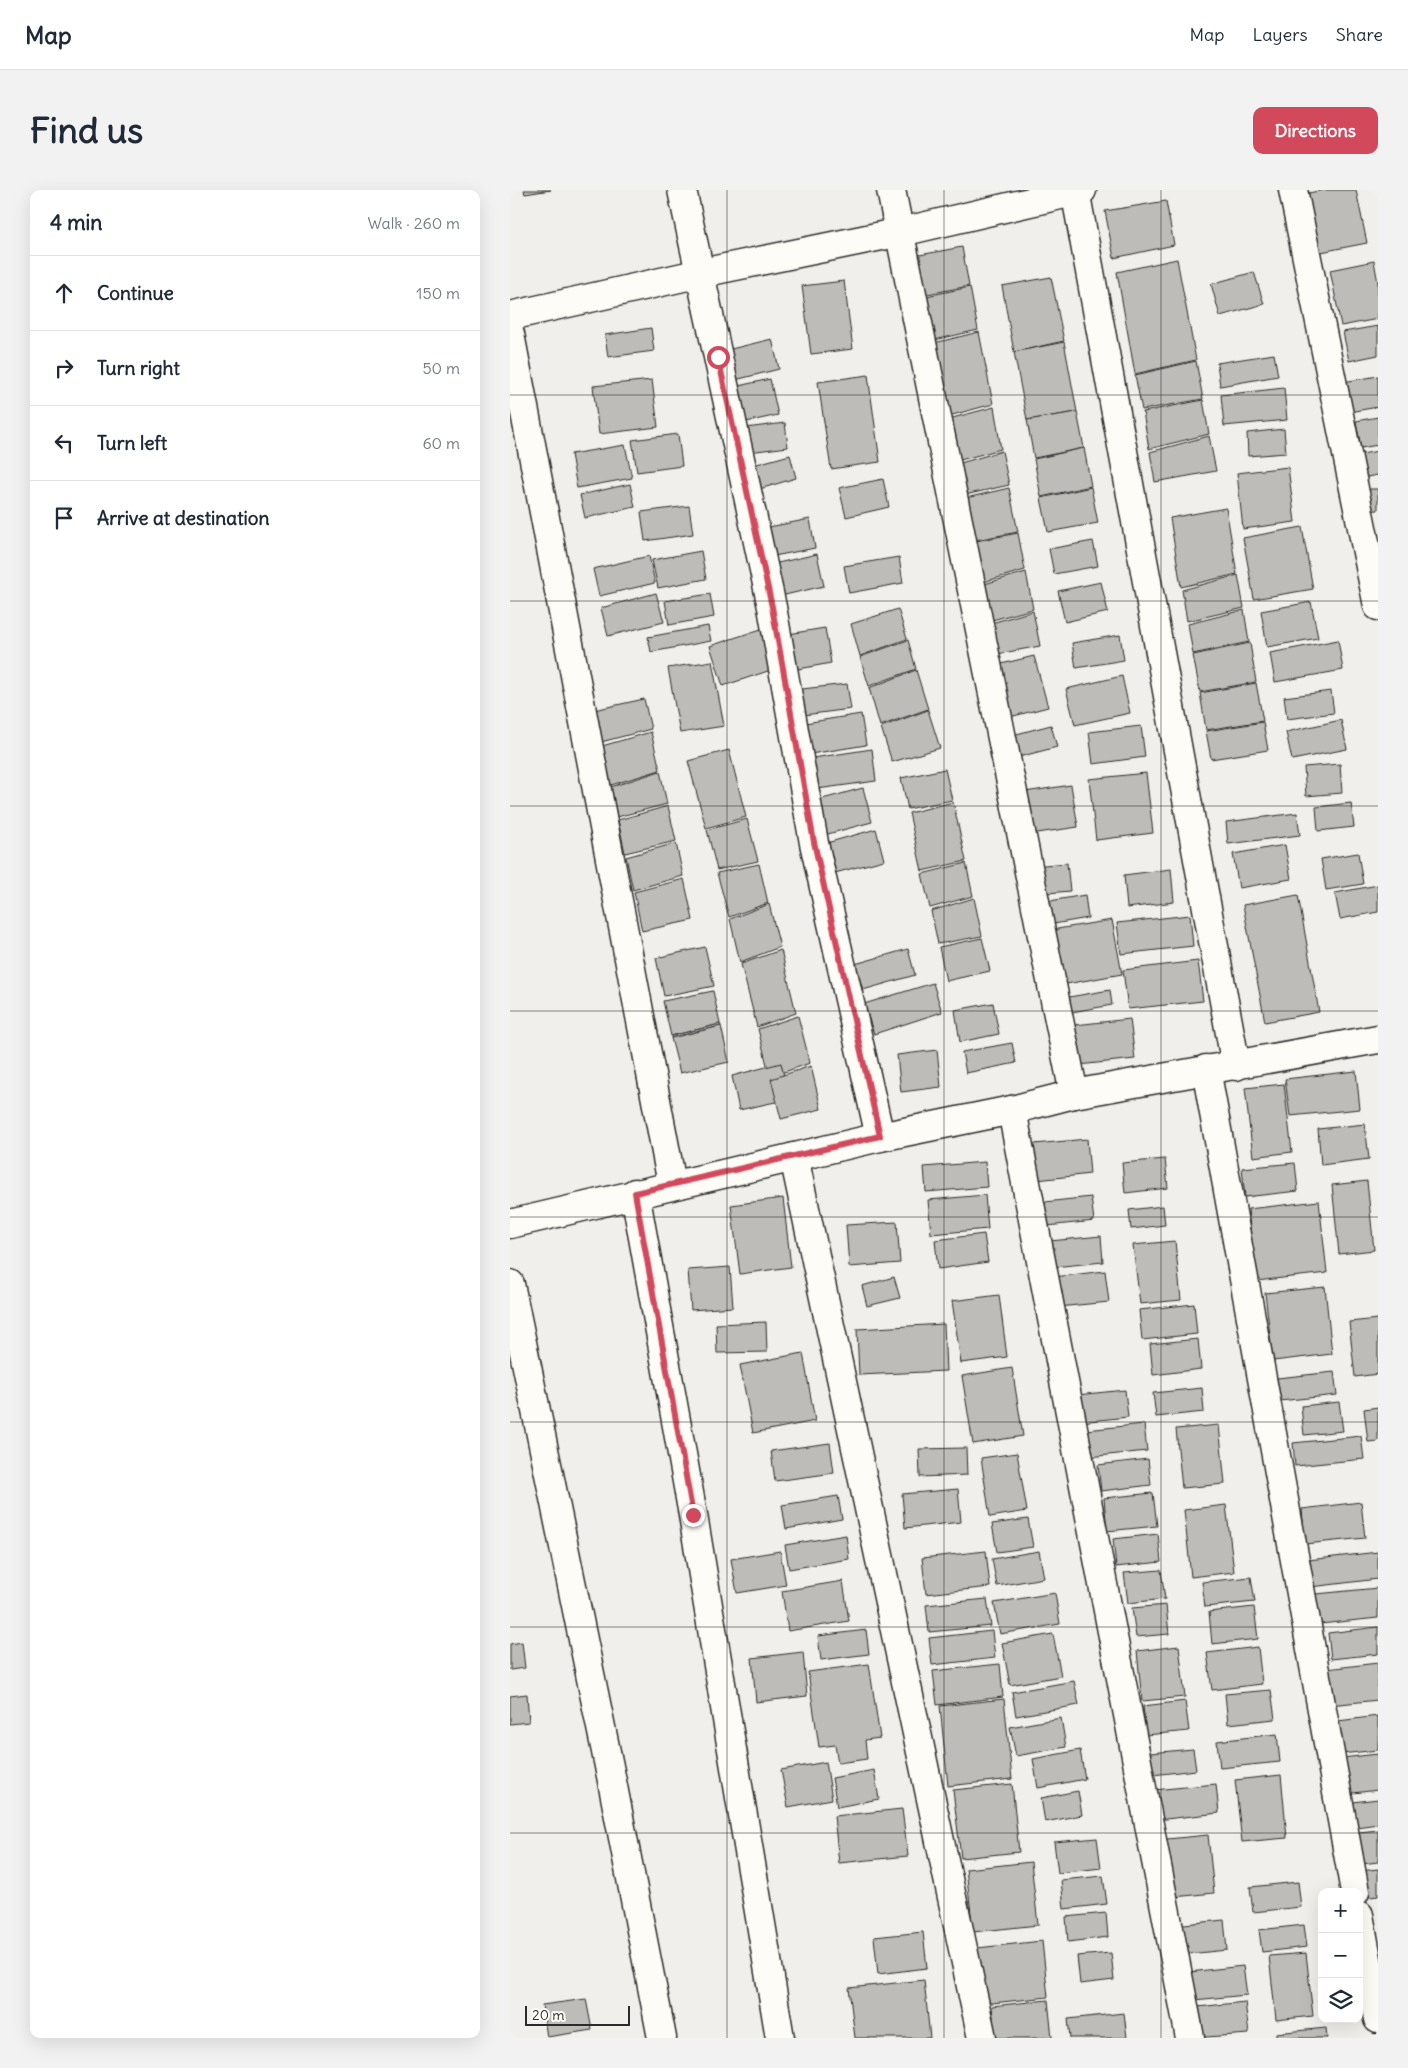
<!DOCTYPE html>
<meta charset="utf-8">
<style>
body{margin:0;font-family:Delius,sans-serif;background:#f2f2f3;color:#1f2937}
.controls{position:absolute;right:15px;bottom:15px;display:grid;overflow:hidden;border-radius:10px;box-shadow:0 5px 20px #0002}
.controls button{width:45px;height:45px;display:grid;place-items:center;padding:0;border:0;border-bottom:1px solid #e0e1e3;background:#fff;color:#1f2937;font:25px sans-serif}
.scale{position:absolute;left:15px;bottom:12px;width:105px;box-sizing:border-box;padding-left:5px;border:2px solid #2b2b2b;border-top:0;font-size:14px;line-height:18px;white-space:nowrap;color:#2b2b2b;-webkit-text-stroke:4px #fdfcf7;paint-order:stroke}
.stop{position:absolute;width:15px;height:15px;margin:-11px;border:4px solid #d1495b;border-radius:50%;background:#fff}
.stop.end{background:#d1495b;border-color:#fff;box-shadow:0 1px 5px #0008}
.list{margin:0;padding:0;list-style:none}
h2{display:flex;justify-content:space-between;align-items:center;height:65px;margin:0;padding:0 20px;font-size:21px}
h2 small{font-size:16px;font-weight:400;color:#747a83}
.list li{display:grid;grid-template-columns:32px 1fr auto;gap:15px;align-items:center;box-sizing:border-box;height:75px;padding:0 20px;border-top:1px solid #e0e1e3}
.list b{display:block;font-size:19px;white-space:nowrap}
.list em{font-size:16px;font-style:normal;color:#747a83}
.icon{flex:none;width:28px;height:28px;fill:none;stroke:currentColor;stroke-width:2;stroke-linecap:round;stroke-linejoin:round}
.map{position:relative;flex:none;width:868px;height:1848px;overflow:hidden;border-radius:10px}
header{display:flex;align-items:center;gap:30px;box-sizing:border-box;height:70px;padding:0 25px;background:#fff;border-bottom:1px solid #e0e1e3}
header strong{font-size:24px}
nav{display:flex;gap:28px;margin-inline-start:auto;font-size:18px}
.intro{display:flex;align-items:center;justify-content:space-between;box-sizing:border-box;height:120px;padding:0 30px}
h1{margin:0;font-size:35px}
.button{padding:12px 22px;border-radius:10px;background:#d1495b;color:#fff;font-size:18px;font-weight:700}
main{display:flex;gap:30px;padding:0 30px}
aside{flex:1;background:#fff;border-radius:10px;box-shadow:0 5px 20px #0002}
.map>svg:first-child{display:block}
</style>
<header>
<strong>Map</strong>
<nav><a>Map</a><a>Layers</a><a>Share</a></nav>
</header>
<div class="intro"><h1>Find us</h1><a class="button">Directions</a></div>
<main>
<aside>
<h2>4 min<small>Walk · 260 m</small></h2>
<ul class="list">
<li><svg class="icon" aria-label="ahead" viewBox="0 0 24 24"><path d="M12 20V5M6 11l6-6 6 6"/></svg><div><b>Continue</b></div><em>150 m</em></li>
<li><svg class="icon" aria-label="right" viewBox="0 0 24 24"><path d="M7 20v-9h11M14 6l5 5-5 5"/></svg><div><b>Turn right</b></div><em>50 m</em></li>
<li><svg class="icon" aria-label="left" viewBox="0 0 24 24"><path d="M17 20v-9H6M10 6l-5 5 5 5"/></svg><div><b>Turn left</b></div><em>60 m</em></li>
<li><svg class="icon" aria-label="arrive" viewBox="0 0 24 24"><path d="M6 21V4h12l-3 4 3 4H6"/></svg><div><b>Arrive at destination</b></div></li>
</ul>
</aside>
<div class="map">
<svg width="868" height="1848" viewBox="0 0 868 1848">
<rect width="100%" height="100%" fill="#f0efeb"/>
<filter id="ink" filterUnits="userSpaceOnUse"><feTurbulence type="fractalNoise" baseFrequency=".02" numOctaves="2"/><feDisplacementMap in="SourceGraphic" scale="10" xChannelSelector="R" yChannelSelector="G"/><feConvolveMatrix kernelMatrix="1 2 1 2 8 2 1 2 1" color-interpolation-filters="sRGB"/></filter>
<g filter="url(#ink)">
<g fill="#bdbcb8" stroke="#2b2b2b">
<path d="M14,0H41L15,4Z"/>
<path d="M813,0H846L857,53L806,63L794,4Z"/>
<path d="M656,11L664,55L604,68L595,21Z"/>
<path d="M452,57L459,96L407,106L399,67Z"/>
<path d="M667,69L686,170L625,184L607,82Z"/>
<path d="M864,71L868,93V129L831,136L820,80Z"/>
<path d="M744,82L754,114L710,126L701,94Z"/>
<path d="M541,87L554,151L504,162L492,96Z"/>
<path d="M334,91L343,159L301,164L292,96Z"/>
<path d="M460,97L468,140L416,152L407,108Z"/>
<path d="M868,136V165L839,171L833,142Z"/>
<path d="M141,138L144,161L98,167L95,145Z"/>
<path d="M469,142L483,214L431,228L416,155Z"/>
<path d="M262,149L269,179L225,190L217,160Z"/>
<path d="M554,152L567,222L517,230L504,162Z"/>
<path d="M764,164L768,186L710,196L707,173Z"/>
<path d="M686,171L693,209L632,220L625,185Z"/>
<path d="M358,185L370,272L321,279L308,192Z"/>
<path d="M868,186V217L839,222L833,192Z"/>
<path d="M260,189L268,225L227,234L219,198Z"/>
<path d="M142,190L148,237L89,244L83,196Z"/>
<path d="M774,198L777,230L714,236L711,205Z"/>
<path d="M693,210L699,244L639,259L633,222Z"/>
<path d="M484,217L491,259L439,273L431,231Z"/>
<path d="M567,222L574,258L524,268L517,230Z"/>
<path d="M868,227V255L851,258L846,231Z"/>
<path d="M275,233L278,257L231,263L228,239Z"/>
<path d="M774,239L776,263L738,266L737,243Z"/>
<path d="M168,244L172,276L127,282L122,250Z"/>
<path d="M699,246L706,281L645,292L640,262Z"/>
<path d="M115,255L122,288L67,298L61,264Z"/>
<path d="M574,258L581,296L531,307L524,269Z"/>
<path d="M492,261L499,295L446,307L440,276Z"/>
<path d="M868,261V285L846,289L841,266Z"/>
<path d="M280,265L286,288L243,301L236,277Z"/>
<path d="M778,277L785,332L733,339L727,283Z"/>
<path d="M373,289L379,317L336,327L329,298Z"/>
<path d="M120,294L125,317L75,328L70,305Z"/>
<path d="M581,297L588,333L538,342L531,308Z"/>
<path d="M499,298L508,342L455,352L447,310Z"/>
<path d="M853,299H868V320L854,321Z"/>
<path d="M179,316L183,344L135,351L131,322Z"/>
<path d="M716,318L727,384L671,397L660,328Z"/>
<path d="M300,329L305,358L254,368L249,339Z"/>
<path d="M792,337L803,399L744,409L733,348Z"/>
<path d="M508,343L515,380L463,395L455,353Z"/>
<path d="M583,351L588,376L544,384L539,359Z"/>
<path d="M191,361L196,389L148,398L142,370Z"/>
<path d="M307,364L314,396L266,407L259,375Z"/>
<path d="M139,366L145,393L89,406L83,379Z"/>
<path d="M389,367L393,393L339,403L334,376Z"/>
<path d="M516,382L523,419L471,433L464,397Z"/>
<path d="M728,385L734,418L677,431L672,400Z"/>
<path d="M591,392L598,422L555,432L548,401Z"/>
<path d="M146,403L154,432L98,446L91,418Z"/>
<path d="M200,404L204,427L159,435L155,411Z"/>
<path d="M801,412L808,448L757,457L751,421Z"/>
<path d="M388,419L397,449L350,466L341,434Z"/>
<path d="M734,420L739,452L683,464L678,434Z"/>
<path d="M523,421L530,456L477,466L471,436Z"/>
<path d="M198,436L201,451L141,462L138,447Z"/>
<path d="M254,438L267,478L213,496L200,456Z"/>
<path d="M315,438L321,473L278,481L272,445Z"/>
<path d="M610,445L614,470L566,478L562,453Z"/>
<path d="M398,450L406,479L359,496L350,467Z"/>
<path d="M828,450L833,480L765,492L760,463Z"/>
<path d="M740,453L746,492L690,502L683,465Z"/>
<path d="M524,466L538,517L496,528L483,476Z"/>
<path d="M202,471L214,536L170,543L158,478Z"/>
<path d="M406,480L418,519L370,536L359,498Z"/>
<path d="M612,486L620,523L565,535L556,499Z"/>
<path d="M746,493L753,531L696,540L690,503Z"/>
<path d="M337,494L341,519L286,526L283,500Z"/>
<path d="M821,501L824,523L777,529L774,507Z"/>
<path d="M134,509L141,539L91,552L84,520Z"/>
<path d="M418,520L430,558L382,572L371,537Z"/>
<path d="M351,524L356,555L294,565L289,534Z"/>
<path d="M831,530L837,559L782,570L776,542Z"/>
<path d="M753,532L758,560L701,569L696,541Z"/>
<path d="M541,535L547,557L501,569L495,547Z"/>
<path d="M631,536L635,567L583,574L579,542Z"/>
<path d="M141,542L150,580L101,595L92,556Z"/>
<path d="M362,559L366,591L307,599L303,568Z"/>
<path d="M219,560L236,627L196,638L178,571Z"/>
<path d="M830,574L832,603L796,606L794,577Z"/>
<path d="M435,579L442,610L398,619L391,588Z"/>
<path d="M150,581L157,614L107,627L101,597Z"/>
<path d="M636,583L643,643L586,650L579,589Z"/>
<path d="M561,595L568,637L514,645L508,603Z"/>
<path d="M353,598L362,632L314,645L305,611Z"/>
<path d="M443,612L456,671L412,681L399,623Z"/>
<path d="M841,613L844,637L808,641L806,617Z"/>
<path d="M158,616L166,651L115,663L108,630Z"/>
<path d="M787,623L790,645L718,654L716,632Z"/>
<path d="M237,629L248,671L207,680L197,640Z"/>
<path d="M366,639L374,670L321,684L313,654Z"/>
<path d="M166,653L173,686L123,700L116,667Z"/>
<path d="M775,655L781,689L729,698L723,664Z"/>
<path d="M848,663L853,694L816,700L811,669Z"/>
<path d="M456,673L463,706L420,718L412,684Z"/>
<path d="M557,673L560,701L526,704L523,676Z"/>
<path d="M249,674L258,713L219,727L207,683Z"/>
<path d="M661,679L664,712L617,718L614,685Z"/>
<path d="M174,689L183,730L132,741L124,702Z"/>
<path d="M868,695V722L830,729L825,703Z"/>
<path d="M575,705L578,728L538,735L534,712Z"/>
<path d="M788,705L809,822L755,832L733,715Z"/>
<path d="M464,708L472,746L428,754L421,721Z"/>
<path d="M259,714L270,757L230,772L220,729Z"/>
<path d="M680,725L683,756L611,764L607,733Z"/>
<path d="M602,730L612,784L545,796L535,741Z"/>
<path d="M472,748L480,781L436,791L429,757Z"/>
<path d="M195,757L204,796L154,806L146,768Z"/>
<path d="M398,759L405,785L353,800L345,774Z"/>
<path d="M271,760L286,823L247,837L231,774Z"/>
<path d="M688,771L693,811L618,819L613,780Z"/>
<path d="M423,793L432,822L364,844L354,814Z"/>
<path d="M600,800L602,815L556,823L553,808Z"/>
<path d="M203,801L210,834L161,846L153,811Z"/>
<path d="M483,813L489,844L450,852L445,820Z"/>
<path d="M288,826L300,873L260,887L248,839Z"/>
<path d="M620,829L625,869L559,876L555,836Z"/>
<path d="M210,834L211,836L161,848V846Z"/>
<path d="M211,836L219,872L170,883L161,848Z"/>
<path d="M502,853L506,873L456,883L452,862Z"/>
<path d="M427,860L431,897L391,902L387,865Z"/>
<path d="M271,873L279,909L229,920L222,886Z"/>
<path d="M301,876L311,919L271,929L261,889Z"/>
<path d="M846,881L850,919L780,926L775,889Z"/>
<path d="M774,894L782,962L743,967L735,898Z"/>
<path d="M855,934L859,969L811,975L808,939Z"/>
<path d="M577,949L580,984L518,991L514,955Z"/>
<path d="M655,969L658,998L615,1003L612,973Z"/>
<path d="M475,972L477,997L416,1002L414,977Z"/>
<path d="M785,973L788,1001L735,1007L732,978Z"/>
<path d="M857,991L864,1060L829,1064L822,995Z"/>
<path d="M475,1005L478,1039L421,1044L418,1010Z"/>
<path d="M581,1007L584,1031L537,1036L535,1012Z"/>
<path d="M273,1008L281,1077L230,1084L221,1015Z"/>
<path d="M809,1011L817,1083L746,1091L738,1019Z"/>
<path d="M653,1016L655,1035L621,1039L619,1020Z"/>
<path d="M387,1032L390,1073L339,1077L336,1035Z"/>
<path d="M474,1044L478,1072L428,1079L425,1050Z"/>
<path d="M591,1046L593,1072L543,1077L540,1051Z"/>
<path d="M665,1051L671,1110L630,1114L623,1055Z"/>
<path d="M220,1077L223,1117L181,1120L178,1080Z"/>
<path d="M595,1081L599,1112L548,1117L544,1087Z"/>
<path d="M384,1087L390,1108L357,1116L352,1096Z"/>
<path d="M815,1097L822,1164L763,1171L755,1103Z"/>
<path d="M489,1105L497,1167L451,1173L442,1111Z"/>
<path d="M684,1114L687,1144L632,1150L629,1120Z"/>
<path d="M868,1129V1184L845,1187L839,1132Z"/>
<path d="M256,1132L257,1162L207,1163L206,1134Z"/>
<path d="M434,1134L436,1181L349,1185L347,1139Z"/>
<path d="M688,1149L691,1179L643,1185L640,1154Z"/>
<path d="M293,1163L305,1231L243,1243L230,1175Z"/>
<path d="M502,1178L513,1246L463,1254L452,1186Z"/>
<path d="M824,1182L827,1205L769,1211L767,1188Z"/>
<path d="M692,1198L694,1222L646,1227L643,1203Z"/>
<path d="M615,1200L618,1227L570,1232L567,1205Z"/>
<path d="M829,1212L833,1241L794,1245L791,1216Z"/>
<path d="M868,1217V1251L858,1252L854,1219Z"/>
<path d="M634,1234L637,1261L579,1267L576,1240Z"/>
<path d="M709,1235L715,1294L672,1298L666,1239Z"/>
<path d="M851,1246L854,1269L785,1276L783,1253Z"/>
<path d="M320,1253L324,1283L265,1291L261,1261Z"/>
<path d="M456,1258L457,1285L410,1287L409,1259Z"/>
<path d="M507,1263L517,1321L480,1327L471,1268Z"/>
<path d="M638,1269L641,1295L591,1301L588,1275Z"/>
<path d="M448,1299L451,1332L395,1338L392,1304Z"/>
<path d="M643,1303L647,1336L597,1341L594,1308Z"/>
<path d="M328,1306L332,1329L276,1339L272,1315Z"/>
<path d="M851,1312L855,1348L795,1354L792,1319Z"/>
<path d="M716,1315L724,1382L681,1387L674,1320Z"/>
<path d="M518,1329L523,1357L487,1362L482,1334Z"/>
<path d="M648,1344L651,1372L606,1377L603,1349Z"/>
<path d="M336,1345L339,1369L279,1379L275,1355Z"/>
<path d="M270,1361L276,1395L227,1403L221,1369Z"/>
<path d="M476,1361L480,1397L416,1404L412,1368Z"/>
<path d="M529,1361L534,1388L487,1396L482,1369Z"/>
<path d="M868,1362V1389L801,1397L798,1370Z"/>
<path d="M651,1380L655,1409L618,1413L614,1383Z"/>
<path d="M741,1387L745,1412L695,1417L692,1392Z"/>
<path d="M333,1391L339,1431L278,1441L272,1401Z"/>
<path d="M868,1398V1428L810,1434L806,1404Z"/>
<path d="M545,1403L550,1434L490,1444L484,1413Z"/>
<path d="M477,1409L481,1436L419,1442L416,1415Z"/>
<path d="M656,1415L659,1444L626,1447L622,1418Z"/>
<path d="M744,1417L748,1449L702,1454L699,1422Z"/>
<path d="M868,1437V1464L821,1469L818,1443Z"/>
<path d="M356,1440L359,1464L311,1470L308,1446Z"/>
<path d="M482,1441L485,1468L422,1475L419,1448Z"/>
<path d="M543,1444L551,1486L500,1495L492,1453Z"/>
<path d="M12,1452L15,1478L0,1480V1454Z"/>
<path d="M669,1456L675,1507L632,1511L627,1461Z"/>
<path d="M748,1457L752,1494L702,1500L697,1463Z"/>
<path d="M293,1462L297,1506L246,1512L242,1468Z"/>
<path d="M868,1473V1510L820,1515L816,1479Z"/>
<path d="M359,1474L370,1548L355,1550L357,1569L328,1573L325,1555L309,1557L298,1482Z"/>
<path d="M490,1474L493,1507L427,1515L423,1481Z"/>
<path d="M564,1491L569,1515L506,1526L502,1502Z"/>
<path d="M761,1500L765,1529L718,1534L715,1504Z"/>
<path d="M17,1504L19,1532L0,1534V1506Z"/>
<path d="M494,1509L502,1589L438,1596L430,1516Z"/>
<path d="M675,1511L679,1541L636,1545L633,1516Z"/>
<path d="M868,1526V1560L831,1564L828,1531Z"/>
<path d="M551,1528L556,1557L506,1566L500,1537Z"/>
<path d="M767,1544L770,1572L710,1578L707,1551Z"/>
<path d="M683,1559L686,1580L642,1585L640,1563Z"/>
<path d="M570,1560L575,1589L528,1598L523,1569Z"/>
<path d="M868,1564V1600L835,1604L832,1568Z"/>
<path d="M316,1572L322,1609L278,1617L271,1580Z"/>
<path d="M364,1580L369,1609L327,1617L322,1588Z"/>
<path d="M771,1585L777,1648L732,1652L725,1590Z"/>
<path d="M502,1594L509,1662L451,1668L443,1600Z"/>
<path d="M706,1594L709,1623L647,1630L644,1600Z"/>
<path d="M568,1601L572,1625L535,1632L531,1608Z"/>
<path d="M868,1609V1634L846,1637L843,1612Z"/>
<path d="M392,1619L398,1666L329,1673L324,1626Z"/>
<path d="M868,1640V1672L852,1674L849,1642Z"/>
<path d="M698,1645L704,1703L654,1708L647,1650Z"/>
<path d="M587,1648L591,1678L548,1683L544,1652Z"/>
<path d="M521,1672L528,1735L463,1742L456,1679Z"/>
<path d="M868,1679V1706L851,1708L849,1681Z"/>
<path d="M593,1686L597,1714L554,1719L551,1690Z"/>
<path d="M788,1692L791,1717L743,1722L740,1697Z"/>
<path d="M596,1723L598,1747L558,1752L556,1727Z"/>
<path d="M714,1730L717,1760L668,1765L664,1735Z"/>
<path d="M794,1735L797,1757L752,1762L749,1740Z"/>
<path d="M413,1742L417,1778L368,1784L364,1747Z"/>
<path d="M532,1751L538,1807L473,1814L467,1758Z"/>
<path d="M601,1763L604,1790L570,1794L567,1766Z"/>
<path d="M796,1763L803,1826L766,1830L759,1766Z"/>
<path d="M733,1776L737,1805L673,1811L670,1783Z"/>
<path d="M414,1790L420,1848H345L339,1798Z"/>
<path d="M76,1809L82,1840L37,1847L32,1815Z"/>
<path d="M538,1810L542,1848H485L482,1816Z"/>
<path d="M735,1812L739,1844L682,1848L678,1818Z"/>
<path d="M614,1823L617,1848H560L558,1829Z"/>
<path d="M816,1838L817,1848H766V1843Z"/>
</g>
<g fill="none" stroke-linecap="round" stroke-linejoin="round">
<defs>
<g id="street">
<path d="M172,0L262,417L304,653L370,947"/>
<path d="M381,0L564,904"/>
<path d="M565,0L726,876"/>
<path d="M783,0L868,416"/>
<path d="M0,126L191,83L391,42L572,0"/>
<path d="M0,144L162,994"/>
<path d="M696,879L845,1702"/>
<path d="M502,920L680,1848"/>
<path d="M284,967L472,1848"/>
<path d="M125,1003L183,1325L270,1848"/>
<path d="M0,1034L370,947L502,920L564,904L868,849"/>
<path d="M0,1094L101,1586L152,1848"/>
<path d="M849,1725L868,1829"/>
</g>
</defs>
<use href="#street" stroke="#2b2b2b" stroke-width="31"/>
<use href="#street" stroke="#fdfcf7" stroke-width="28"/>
</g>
</g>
<g fill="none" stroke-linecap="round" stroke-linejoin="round" filter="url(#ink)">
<path stroke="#d1495b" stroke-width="6" d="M183,1325L125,1003L370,946L304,652L262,417L208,167"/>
</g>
<path fill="none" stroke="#2b2b2b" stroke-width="1" stroke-opacity="0.55" d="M217,0V1848M434,0V1848M651,0V1848M0,205H868M0,411H868M0,616H868M0,821H868M0,1027H868M0,1232H868M0,1437H868M0,1643H868"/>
</svg>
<div class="controls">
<button>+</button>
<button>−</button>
<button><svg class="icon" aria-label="layers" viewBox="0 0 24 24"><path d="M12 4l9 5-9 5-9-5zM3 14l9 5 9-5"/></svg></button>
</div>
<div class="scale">20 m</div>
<div class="stop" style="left:208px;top:167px"></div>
<div class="stop end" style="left:183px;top:1325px"></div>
</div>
</main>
